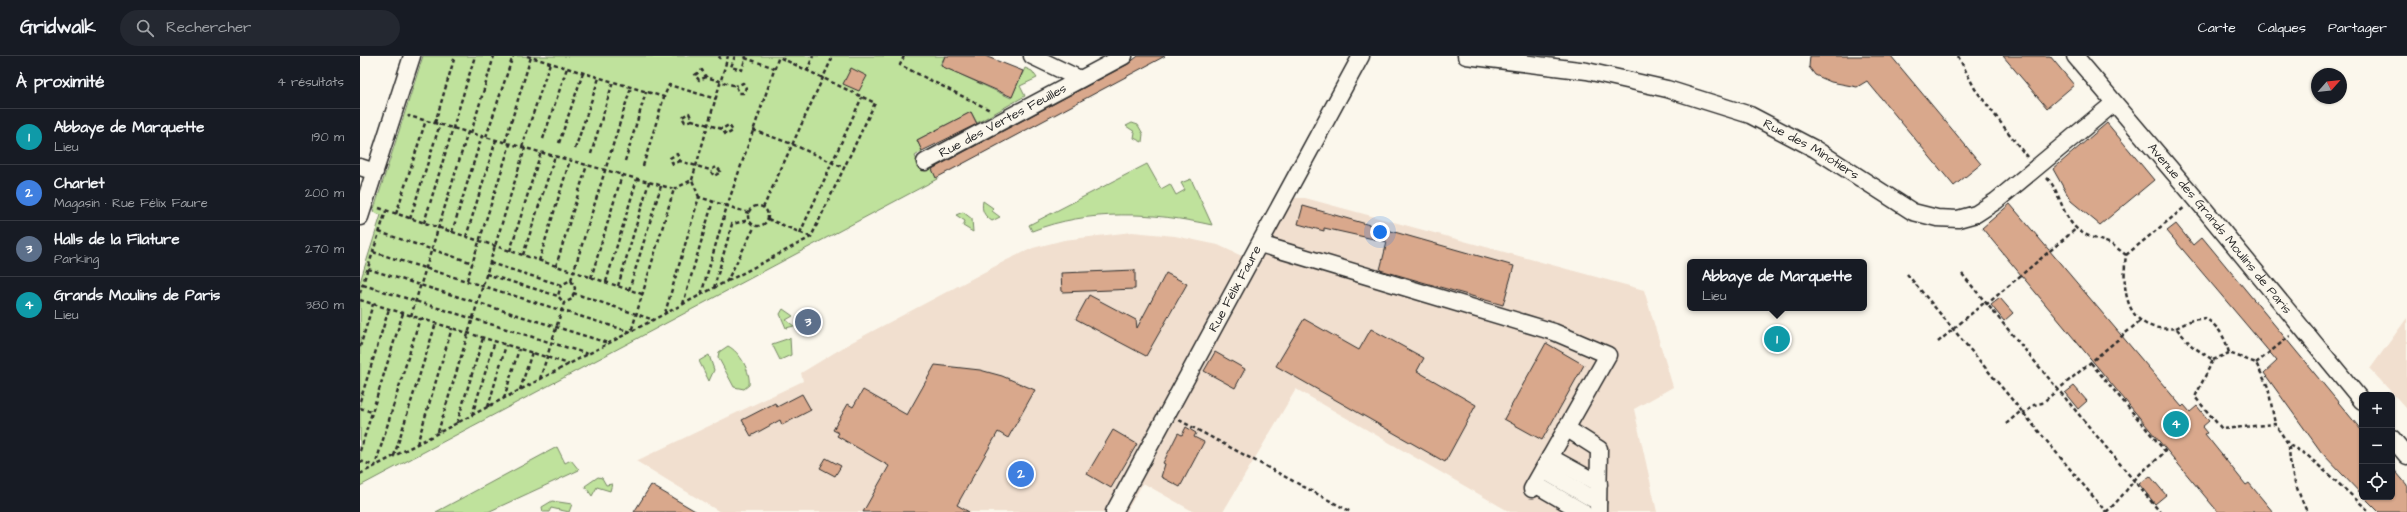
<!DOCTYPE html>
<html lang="fr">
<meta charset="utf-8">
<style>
body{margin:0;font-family:"Architects Daughter",sans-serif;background:#242831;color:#f1f3f6}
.controls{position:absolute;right:12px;bottom:12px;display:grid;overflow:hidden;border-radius:6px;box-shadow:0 1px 3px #0004}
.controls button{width:36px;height:36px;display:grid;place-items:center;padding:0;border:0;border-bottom:1px solid #363941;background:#171b24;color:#f1f3f6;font:20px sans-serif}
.compass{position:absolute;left:1951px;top:12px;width:36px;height:36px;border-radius:50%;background:#171b24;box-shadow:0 1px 3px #0004;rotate:63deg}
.you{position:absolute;left:1020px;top:176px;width:14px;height:14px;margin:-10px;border:3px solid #fff;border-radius:50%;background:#1a73e8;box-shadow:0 0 0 6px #1a73e833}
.badge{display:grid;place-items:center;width:26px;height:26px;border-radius:50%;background:#d1495b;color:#fff;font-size:13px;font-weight:700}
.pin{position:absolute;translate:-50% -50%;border:2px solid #fff;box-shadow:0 1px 4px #0006}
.popup{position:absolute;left:1327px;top:203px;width:180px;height:52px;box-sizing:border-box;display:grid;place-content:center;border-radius:6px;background:#171b24;filter:drop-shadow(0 1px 3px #0005);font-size:13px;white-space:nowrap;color:#9ea1a6}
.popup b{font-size:15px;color:#f1f3f6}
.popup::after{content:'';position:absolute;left:50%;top:100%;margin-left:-8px;border:8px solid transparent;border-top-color:#171b24}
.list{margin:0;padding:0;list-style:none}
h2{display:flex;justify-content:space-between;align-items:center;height:52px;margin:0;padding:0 16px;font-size:17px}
h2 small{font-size:13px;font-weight:400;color:#9ea1a6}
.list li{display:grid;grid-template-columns:26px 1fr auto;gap:12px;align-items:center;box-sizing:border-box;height:56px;padding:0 16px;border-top:1px solid #363941}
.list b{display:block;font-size:15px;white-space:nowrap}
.list p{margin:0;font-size:13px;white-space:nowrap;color:#9ea1a6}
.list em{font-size:13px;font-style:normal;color:#9ea1a6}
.icon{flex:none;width:22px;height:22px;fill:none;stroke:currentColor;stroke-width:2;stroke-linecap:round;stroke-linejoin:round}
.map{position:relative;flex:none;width:2047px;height:456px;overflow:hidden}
header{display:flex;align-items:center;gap:24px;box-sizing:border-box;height:56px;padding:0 20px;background:#171b24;border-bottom:1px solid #363941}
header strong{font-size:19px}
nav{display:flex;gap:22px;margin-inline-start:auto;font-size:14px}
.search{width:280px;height:36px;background:#242831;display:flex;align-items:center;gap:10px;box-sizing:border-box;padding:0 14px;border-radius:22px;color:#9ea1a6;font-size:15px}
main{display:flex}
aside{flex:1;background:#171b24}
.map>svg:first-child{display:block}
</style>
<header>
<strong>Gridwalk</strong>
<div class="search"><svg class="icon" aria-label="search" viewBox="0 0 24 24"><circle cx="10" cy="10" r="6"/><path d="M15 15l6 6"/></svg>Rechercher</div>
<nav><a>Carte</a><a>Calques</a><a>Partager</a></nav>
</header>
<main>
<aside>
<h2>À proximité<small>4 résultats</small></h2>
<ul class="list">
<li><span class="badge" style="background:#0f9aa8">1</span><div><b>Abbaye de Marquette</b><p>Lieu</p></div><em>190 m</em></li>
<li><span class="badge" style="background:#3f7fe0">2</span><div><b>Charlet</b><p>Magasin · Rue Félix Faure</p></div><em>200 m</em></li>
<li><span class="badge" style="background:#5c6f8a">3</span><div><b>Halls de la Filature</b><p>Parking</p></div><em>270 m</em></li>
<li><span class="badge" style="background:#0f9aa8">4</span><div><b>Grands Moulins de Paris</b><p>Lieu</p></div><em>380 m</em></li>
</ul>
</aside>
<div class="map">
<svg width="2047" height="456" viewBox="0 0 2047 456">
<rect width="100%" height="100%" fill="#fbf7ec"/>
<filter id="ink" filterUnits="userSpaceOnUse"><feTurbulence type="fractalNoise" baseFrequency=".025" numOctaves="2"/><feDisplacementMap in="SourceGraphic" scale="8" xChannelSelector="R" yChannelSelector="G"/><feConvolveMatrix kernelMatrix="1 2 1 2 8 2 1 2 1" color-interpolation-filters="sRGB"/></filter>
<g filter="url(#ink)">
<g fill="#f1dfcf">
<path d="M933,142H945L1284,234L1313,331L1274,353L1297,456H1150L936,333L863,456H834L783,427L766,456H360L276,405L443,325L441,317L492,286L647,204L673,192L704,184L772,176L815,180L858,189L897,207Z"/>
<path d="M2047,262V353L2010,313Z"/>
</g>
<g fill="#bfe29c" stroke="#758664">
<path d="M63,0H585L580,9L651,42L665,12L672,15L677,22L660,30L665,40L617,67L611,56L557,84L562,95L555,100L562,115L571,111L577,123L0,430V226L21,159L13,156Z"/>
<path d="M772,67L778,69L783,78L782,86L774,82L775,76L766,70Z"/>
<path d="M787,108L801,133L810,128L816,139L825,134L821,127L831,123L852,169C794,156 728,153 672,175L669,169Z"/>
<path d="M623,145L633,152L632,155L640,161L632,165C624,160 621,154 623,145Z"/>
<path d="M603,156L612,163L613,176L603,170L605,165L596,159Z"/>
<path d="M423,253L433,260L426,264L434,270L426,272L420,258Z"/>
<path d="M430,282L431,299L420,304L412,288Z"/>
<path d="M368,290C380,296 391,316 389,329L384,333L374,331L358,301L359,296Z"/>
<path d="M349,299L354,314L349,325L339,305Z"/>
<path d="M197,391L205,407L211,404L219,414L128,456H76Z"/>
<path d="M238,421L242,422L246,429L252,428L250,435L237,431L232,440L225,430Z"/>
<path d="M192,445L212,448L209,456L191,452L189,456H183L182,451Z"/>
</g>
<g fill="#d9a88c" stroke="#2b2b2b">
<path d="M585,0H625L663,15L652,41L581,10Z"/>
<path d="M778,0H805L576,122L572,113L768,8Z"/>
<path d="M1450,0H1531L1621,108L1594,130L1507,25L1497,31L1471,26L1455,19L1449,11Z"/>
<path d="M1643,0H1690L1714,29L1687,52Z"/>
<path d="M491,12L507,20L499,35L483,28Z"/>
<path d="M611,56L617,68L562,95L557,84Z"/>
<path d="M1747,67L1794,124L1740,169L1711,145L1693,113Z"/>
<path d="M1650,148L1822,351L1824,349L1830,356L1837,350L1849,365L1842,371L1847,377L1845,378L1886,429L1889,427L1913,456H1858L1622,172Z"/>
<path d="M943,150L1154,210L1143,249L1020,214L1027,186L964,172V175L938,168Z"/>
<path d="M1816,168L1833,189L1842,181L2002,375V439L1962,397L1904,317L1917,305L1807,175Z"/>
<path d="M775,214V233L702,236L701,217Z"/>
<path d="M806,217L827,228L786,300L716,263L729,239L776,264L777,272Z"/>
<path d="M1640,242L1653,257L1644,265L1631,249Z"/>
<path d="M944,263L999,294L1011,273L1064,302L1057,315L1116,349L1085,406L916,310Z"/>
<path d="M1186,287L1224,309L1182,384L1144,363Z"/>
<path d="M855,296L885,313L875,332L844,315Z"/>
<path d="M575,309L620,314L642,320L675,334L648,382L638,376L597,449L609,456H503L529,410L477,380L479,377L473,374L488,348L493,351L503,334L547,359Z"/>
<path d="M1714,330L1727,345L1718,353L1705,337Z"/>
<path d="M442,338L451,354L422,369L420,364L391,380L382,364L415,347L417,351Z"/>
<path d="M826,371L836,377L834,381L844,386L820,431L801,421L805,408L803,407L818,377L822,379Z"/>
<path d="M753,374L777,388L751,432L727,418Z"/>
<path d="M466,402L481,410L475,420L460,412Z"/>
<path d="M2032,411L2047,429V456H2019L2004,441H2032Z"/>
<path d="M1790,420L1806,439L1795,448L1779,428Z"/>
<path d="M291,429L337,456H274Z"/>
</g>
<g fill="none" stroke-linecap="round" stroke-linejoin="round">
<defs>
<g id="minor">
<path d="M672,0L720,23"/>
<path id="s1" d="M1106,0L1227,15L1307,33L1390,59L1455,93L1553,156L1577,162L1598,163L1616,158L1636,145L1754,47"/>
<path id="s2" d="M1715,0L1836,143L2002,345"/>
<path id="s3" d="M565,106L764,0"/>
<path d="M0,111L15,116"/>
<path d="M0,161L52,0"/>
<path d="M900,188L1194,276L1248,299L1172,433"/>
<path d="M1206,372L1239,393L1238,456"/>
<path d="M2032,382L2047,400"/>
<path d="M1190,401L1239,428"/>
<path d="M1183,414L1238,446"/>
<path d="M1175,428L1223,456"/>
<path id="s4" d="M754,456L1001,0"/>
</g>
</defs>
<use href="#minor" stroke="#2b2b2b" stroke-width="19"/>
<g stroke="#2b2b2b" stroke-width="2.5" stroke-dasharray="4 3" stroke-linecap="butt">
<path d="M167,0L304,41L309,29L356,43"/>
<path d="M375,0L371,11L382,14L386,0"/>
<path d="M544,0L540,9L630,54"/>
<path d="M1598,0L1615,33L1667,101"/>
<path d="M385,2L415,12"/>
<path d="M359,3L360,0"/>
<path d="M447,15L453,0"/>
<path d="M346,21L339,24L335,19L342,14L346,21L376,30L379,37H383L386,32L383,27L376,30"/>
<path d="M332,64L325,66L322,61L329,57L332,64L362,73L366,79L373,75L369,69L362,73"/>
<path d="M75,67L95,0"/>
<path d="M393,74L432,88L484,112"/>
<path d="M111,77L134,0"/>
<path d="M126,81L153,0"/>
<path d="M183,83L207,12"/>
<path d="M145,86L171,1"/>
<path d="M199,87L223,17"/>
<path d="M162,91L190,7"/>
<path d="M215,93L239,22"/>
<path d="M231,98L253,26"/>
<path d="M265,105L286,36"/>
<path d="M320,105L313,108L310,102L317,98L320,105L350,114L354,120L361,116L357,111L350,114"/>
<path d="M283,110L304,41"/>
<path d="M1687,122C1701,136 1701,159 1717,173C1726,181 1739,183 1751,188C1756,191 1761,195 1766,199C1761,237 1767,278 1816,272L1832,290L1853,304L1835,341L1862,373L1915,368L1929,389L1947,399L2010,456"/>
<path d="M332,124L368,0"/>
<path d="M314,133L332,124L339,141"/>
<circle cx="398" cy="160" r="10"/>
<path d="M19,152L282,238"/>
<path d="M403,152L473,0"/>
<path d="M389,157L367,150L419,0"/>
<path d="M36,158L66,64"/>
<path d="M50,163L80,68"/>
<path d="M408,163L451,181"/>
<path d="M64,167L115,0"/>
<path d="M19,176L113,207"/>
<path d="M92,176L122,80"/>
<path d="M440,177L502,41"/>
<path d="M106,181L136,84"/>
<path d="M150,195L181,96"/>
<path d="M13,196L271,276L314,133L49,60L48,61"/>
<path d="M163,199L195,100"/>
<path d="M1766,199L1825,151"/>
<path d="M179,205L210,104"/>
<path d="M130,207L201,229"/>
<path d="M196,210L227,109"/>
<path d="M8,213L248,287"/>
<path d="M126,218L198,240"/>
<path d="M1547,218L1746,456"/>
<path d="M1602,218L1800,456"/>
<path d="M231,222L262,119"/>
<path d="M107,224L150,88"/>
<path d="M211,224L271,31"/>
<path d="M368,225L451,181L515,47L419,1"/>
<path d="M246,226L277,123"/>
<path d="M3,229L228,298"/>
<path d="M258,230L289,126"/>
<path d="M354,232L372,168L389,164"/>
<path d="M269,234L301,130"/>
<path d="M0,237L26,155"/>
<path d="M213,237L294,264"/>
<path d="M0,244L209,308"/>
<path d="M323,248L353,145"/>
<path d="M305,257L339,141L367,150L341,239"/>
<path d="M51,260L108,76"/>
<path d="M1816,272L1832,264L1845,262C1859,271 1865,281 1869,297L1896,307L1908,331L1915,368"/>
<path d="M1578,286L1625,246L1627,248L1717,172"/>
<path d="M0,291L13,248"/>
<path d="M1853,304L1869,297"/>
<path d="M1731,307L1805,395C1796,406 1786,411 1777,421C1767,433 1759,445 1746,456"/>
<path d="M1896,307L1930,280"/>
<path d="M180,323L204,247L212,243L215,232L211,224L201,229L198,240L204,247"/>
<path d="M160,334L172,296"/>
<path d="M144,342L159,293"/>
<path d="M0,345L29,253"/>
<path d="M128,351L146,289"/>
<path d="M0,352L12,356"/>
<path d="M112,359L135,285"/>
<path d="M819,364L991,456"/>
<path d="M97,367L123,282"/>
<path d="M1646,368L1661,355L1665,357L1674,349L1682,347L1780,265"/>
<path d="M78,376L165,92"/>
<path d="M57,388L92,272"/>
<path d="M1929,390C1930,419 1936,430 1947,456"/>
<path d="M0,395L43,257"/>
<path d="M34,400L76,267"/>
<path d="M0,405L15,410L60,262"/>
<path d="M0,418L367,225L395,170"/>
</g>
<use href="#minor" stroke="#fbf7ec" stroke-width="16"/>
</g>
</g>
<g text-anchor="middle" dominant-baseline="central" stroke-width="3" stroke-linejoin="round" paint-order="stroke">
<g font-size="13" fill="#2b2b2b" stroke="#fbf7ec">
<text stroke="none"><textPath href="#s3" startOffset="88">Rue des Vertes Feuilles</textPath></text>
<text stroke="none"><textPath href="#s1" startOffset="361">Rue des Minotiers</textPath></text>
<text stroke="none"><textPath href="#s2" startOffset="225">Avenue des Grands Moulins de Paris</textPath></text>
<text stroke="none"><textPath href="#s4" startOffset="254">Rue Félix Faure</textPath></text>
</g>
</g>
</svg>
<div class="controls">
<button>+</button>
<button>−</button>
<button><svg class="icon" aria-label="locate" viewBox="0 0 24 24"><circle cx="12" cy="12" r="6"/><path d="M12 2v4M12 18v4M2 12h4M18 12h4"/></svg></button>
</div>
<svg class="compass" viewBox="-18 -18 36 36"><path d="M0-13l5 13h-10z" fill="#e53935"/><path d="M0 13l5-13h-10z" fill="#9ea1a6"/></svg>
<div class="you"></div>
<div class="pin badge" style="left:1417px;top:283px;background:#0f9aa8">1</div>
<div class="popup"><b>Abbaye de Marquette</b>Lieu</div>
<div class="pin badge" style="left:661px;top:418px;background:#3f7fe0">2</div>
<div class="pin badge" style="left:448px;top:266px;background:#5c6f8a">3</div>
<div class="pin badge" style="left:1816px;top:368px;background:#0f9aa8">4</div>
</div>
</main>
